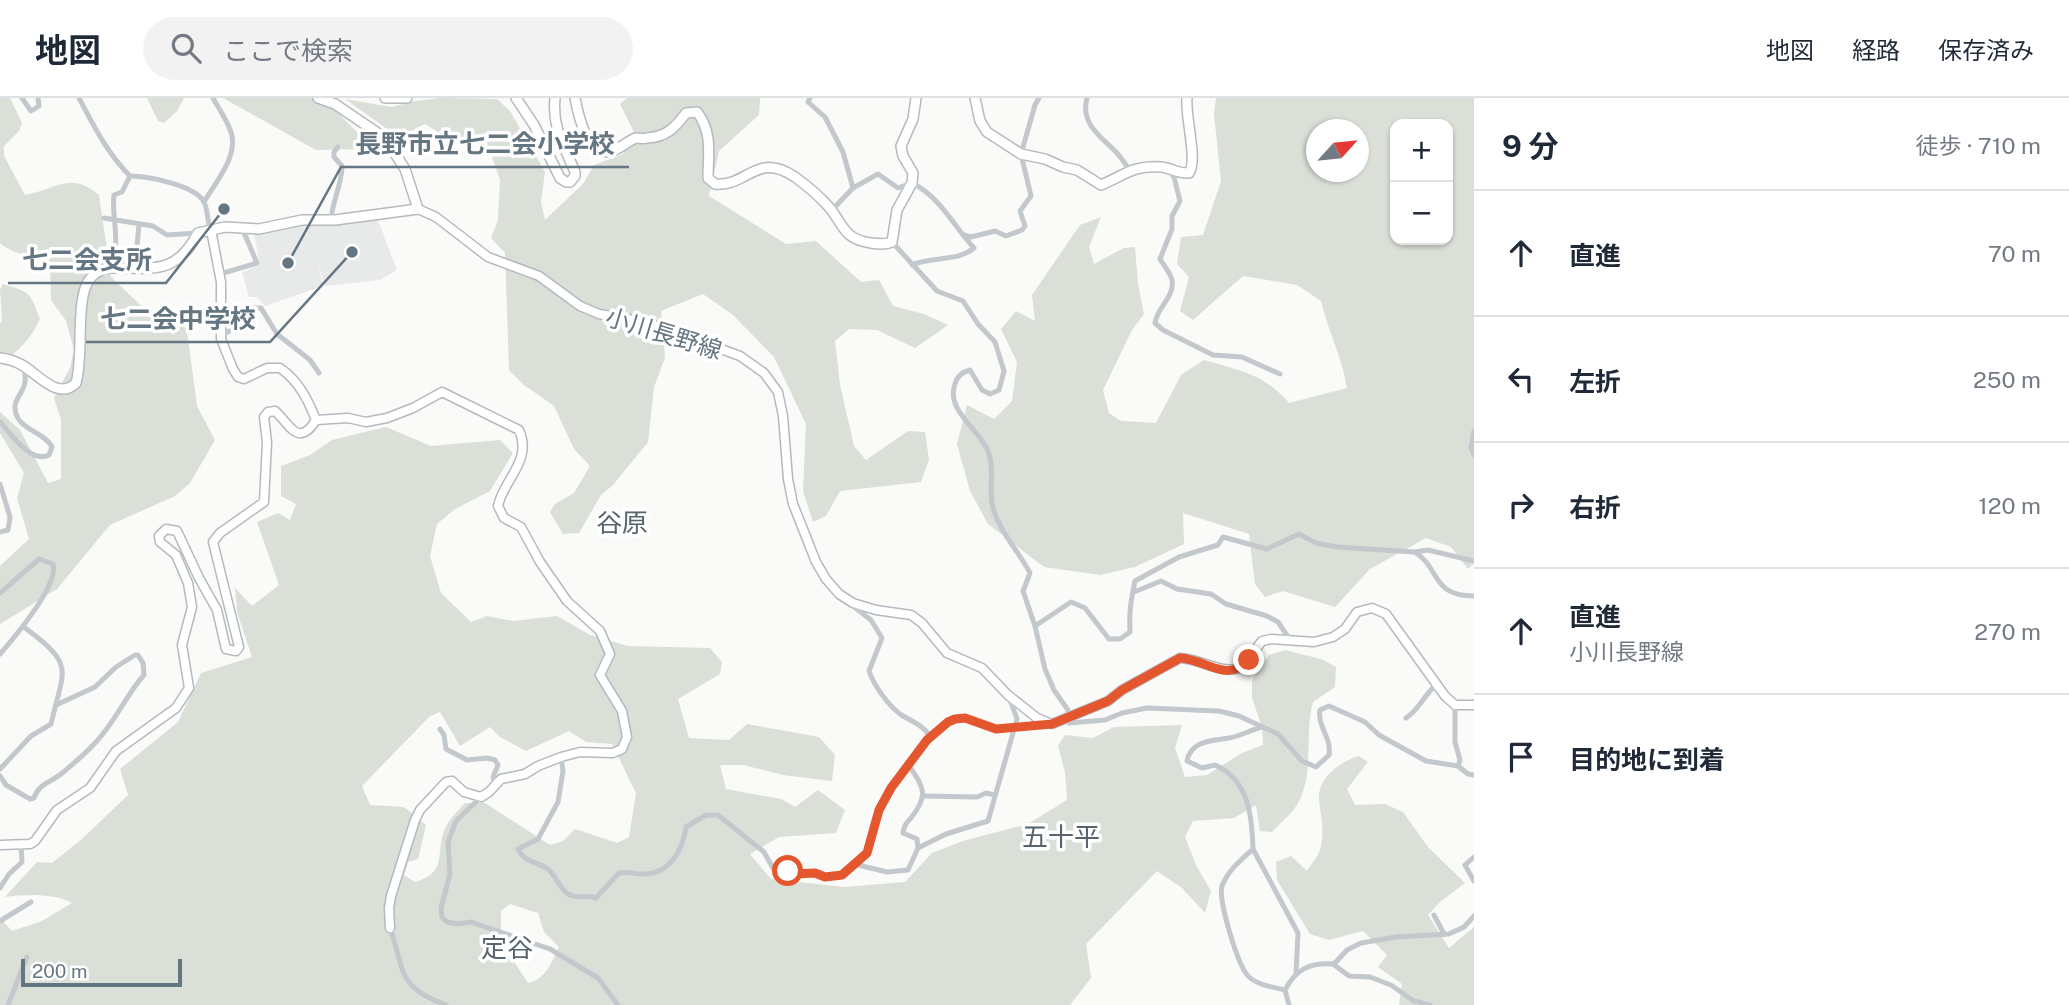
<!DOCTYPE html>
<html lang="ja">
<meta charset="utf-8">
<style>
body{margin:0;font-family:"Public Sans","Noto Sans JP",sans-serif;background:#f2f2f3;color:#1f2937}
.controls{position:absolute;right:21px;top:21px;display:grid;overflow:hidden;border-radius:14px;box-shadow:0 2px 5px #0004}
.controls button{width:63px;height:63px;display:grid;place-items:center;padding:0;border:0;border-bottom:2px solid #e0e1e3;background:#fff;color:#1f2937;font:35px sans-serif}
.compass{position:absolute;left:1306px;top:21px;width:63px;height:63px;border-radius:50%;background:#fff;box-shadow:0 2px 5px #0004;rotate:63deg}
.scale{position:absolute;left:21px;bottom:18px;width:161px;box-sizing:border-box;padding-left:7px;border:4px solid #657683;border-top:0;font-size:19px;line-height:24px;white-space:nowrap;color:#657683;-webkit-text-stroke:5px #fff;paint-order:stroke}
.stop{position:absolute;width:21px;height:21px;margin:-16px;border:5px solid #e4572e;border-radius:50%;background:#fff}
.stop.end{background:#e4572e;border-color:#fff;box-shadow:0 2px 7px #0008}
.list{margin:0;padding:0;list-style:none}
h2{display:flex;justify-content:space-between;align-items:center;height:91px;margin:0;padding:0 28px;font-size:30px}
h2 small{font-size:23px;font-weight:400;color:#747a83}
.list li{display:grid;grid-template-columns:46px 1fr auto;gap:21px;align-items:center;box-sizing:border-box;height:126px;padding:0 28px;border-top:2px solid #e0e1e3}
.list b{display:block;font-size:26px;white-space:nowrap}
.list p{margin:0;font-size:23px;white-space:nowrap;color:#747a83}
.list em{font-size:23px;font-style:normal;color:#747a83}
.icon{flex:none;width:38px;height:38px;fill:none;stroke:currentColor;stroke-width:2;stroke-linecap:round;stroke-linejoin:round}
.map{position:relative;flex:none;width:1474px;height:907px;overflow:hidden}
header{display:flex;align-items:center;gap:42px;box-sizing:border-box;height:98px;padding:0 35px;background:#fff;border-bottom:2px solid #e0e1e3}
header strong{font-size:33px}
nav{display:flex;gap:38px;margin-inline-start:auto;font-size:24px}
.search{width:490px;height:63px;background:#f2f2f3;display:flex;align-items:center;gap:18px;box-sizing:border-box;padding:0 24px;border-radius:38px;color:#747a83;font-size:26px}
main{display:flex}
aside{flex:1;background:#fff}
.map>svg:first-child{display:block}
</style>
<header>
<strong>地図</strong>
<div class="search"><svg class="icon" aria-label="search" viewBox="0 0 24 24"><circle cx="10" cy="10" r="6"/><path d="M15 15l6 6"/></svg>ここで検索</div>
<nav><a>地図</a><a>経路</a><a>保存済み</a></nav>
</header>
<main>
<div class="map">
<svg width="1474" height="907" viewBox="0 0 1474 907">
<rect width="100%" height="100%" fill="#fafaf8"/>
<path fill="#e8e9e9" d="M377,120L397,172L380,182L325,188L318,166L323,188L265,208L257,199H249L242,174L260,167L254,135L303,126L308,138L304,126L334,127Z"/>
<g fill="#dadfd7" fill-rule="evenodd">
<path d="M0,0H10L22,25L19,33L4,48V58L25,97C55,92 70,72 99,97L111,179L152,218L179,220L187,233L197,308L215,342L190,385L175,398L110,427L57,491L0,526V468L29,441L17,400L24,375L0,335V314L20,332L48,385L61,381V322L54,300L70,270L74,252L66,223L51,202L50,164C32,157 15,158 0,145Z"/>
<path d="M147,0H184L177,13L164,25L158,23Z"/>
<path d="M223,0H323L370,47L361,51L316,52Z"/>
<path d="M440,0L497,1L510,13L545,74L541,104L545,122L583,86L594,67L623,56L634,34L620,6L627,0H760L759,17L719,53L709,98L786,146L816,143L861,184L879,182L893,208L924,216L948,227L915,250L877,232L849,231L835,243L840,287L854,348L866,362L908,333L925,334L929,362L921,384L840,393L826,418L813,424L803,393L806,326L774,259L733,217L703,196L661,213L665,260L654,289L648,344L613,387L601,397L579,435L563,436L550,414L555,406L574,395L590,368L574,351L554,308L524,287L509,272L505,155L491,140L498,122L500,82L487,44H454L425,26L402,38L387,31L345,1L391,9L416,3Z"/>
<path d="M1216,0H1474V465L1468,471L1451,449L1426,440L1370,471L1335,509L1283,493L1265,499L1255,486L1249,436L1183,415L1184,446L1135,469L1100,477L1044,469L988,426L970,393L957,346L967,307L994,321L1012,303L1017,264L1001,231L1016,213L1035,223L1032,197L1080,127L1101,119L1089,149L1094,166L1124,150L1135,149L1138,186L1144,216L1132,232L1103,292L1109,315L1121,323L1156,325L1181,277L1204,262C1238,272 1265,276 1289,305L1347,290C1342,259 1328,233 1321,203L1297,187L1243,178L1193,222L1180,213L1189,179L1177,166L1181,139L1203,137L1221,83L1214,16ZM1395,26H1448V142H1395ZM1316,32H1358V74H1316Z"/>
<path d="M3,186C30,194 30,194 40,221C30,242 19,253 0,266V226L2,223L0,191Z"/>
<path d="M386,329L431,348L500,342L513,355L490,393L455,411L437,426L430,458L441,495L471,524L487,518L513,523L557,518L590,537L628,548L710,550L722,564L720,576L678,601L689,640L729,642L747,626L819,639L835,657L832,683L783,677L743,667H720L726,691L781,701L795,709L818,692L845,712L836,735L779,739L750,756L771,781L844,789L905,784L932,755L963,743L1028,726L1067,702L1065,674L1058,648L1065,637L1093,640L1114,629L1182,627L1175,650L1185,679L1207,677L1242,655L1263,647L1262,629L1252,600V582L1269,557L1285,552L1321,561L1336,569L1335,589L1313,604C1304,637 1315,674 1298,705C1292,716 1280,725 1272,734L1260,733L1256,707L1234,720L1193,723L1185,739L1196,767L1211,793L1205,815L1182,790L1157,773L1086,846L1091,880L1070,907H0V820L12,833L42,823L72,805C54,795 25,796 5,799L37,764L52,765L83,740L128,697L120,671L178,624L201,575L252,559L237,514L235,490L252,508L279,487L257,424L278,415L290,422L296,406L281,398V368L310,357L332,342ZM440,614L460,648L490,629L500,639L526,653L569,633L586,644L612,646L636,695L629,739L617,745L575,731L563,743L550,747L485,705H465C459,712 451,719 447,727C433,751 451,774 415,784L404,777L408,764L418,761L426,727L404,709L370,707L362,688L430,618ZM510,806L538,815L544,834L559,849C552,864 545,882 528,885L501,844V813Z"/>
<path d="M1359,658L1368,664L1347,691L1355,707L1385,706L1403,714L1428,749L1465,785L1440,804L1428,817L1449,850L1474,829V907H1399L1402,886L1378,869L1387,857L1363,833L1329,842L1310,836L1277,782L1276,764L1291,758L1307,773C1311,766 1319,758 1321,749C1325,729 1320,717 1319,699C1319,679 1341,663 1359,658Z"/>
</g>
<g fill="none" stroke-linecap="round" stroke-linejoin="round">
<defs>
<g id="secondary">
<path d="M418,111L436,119L488,159L539,178L580,208L599,216L651,225L673,239L713,248L740,258L764,275L778,294L783,318L788,381L793,406L816,464L826,481L839,496L853,505L876,512L911,517L922,525L947,555L982,570L1008,597L1037,620L1052,626L1108,603L1122,592L1180,560C1202,561 1218,576 1241,570L1262,543L1271,541L1314,544L1333,539L1345,531L1357,514L1372,510L1386,516L1445,598L1455,607H1474"/>
<path d="M211,132L221,184V241L233,271L238,279L244,281L267,270H280C299,283 308,302 316,322"/>
<path d="M0,747L30,746L35,743L57,712L90,690L116,653L176,610L189,590L182,547L192,509L188,485L176,457L160,444L159,438L166,431L177,433L199,480L217,512L226,551L236,553L239,549L213,444L220,435L264,404L267,344L264,319L268,314L275,313C289,325 298,351 316,322L348,320L366,324L387,320L413,310L442,294L519,332C533,363 503,382 498,408L504,420L521,429L540,464L567,503L600,533L610,556L600,577L622,613L627,639L622,651L613,655L580,654L561,659L538,668L525,676L501,681L489,694L481,699L464,694L452,683L446,684L420,712L415,722L391,798L389,810L390,830"/>
</g>
<g id="primary">
<path d="M385,0H407"/>
<path d="M516,0L534,27L560,80L566,84H570L575,78V74C564,47 552,31 555,0"/>
<path d="M575,0C578,16 587,60 612,53C620,51 627,43 636,40C639,40 644,41 647,40C666,39 675,30 686,15L697,14C713,35 708,56 708,80L715,86C748,89 756,53 795,79C806,87 819,98 828,108C844,126 842,141 871,145C878,146 885,147 892,144L897,112L912,85L913,75L903,58L901,48L913,21L916,0"/>
<path d="M975,0L980,23L987,34L1021,56L1045,61L1063,69L1077,72L1101,87C1125,77 1133,67 1161,69C1171,70 1179,76 1189,75C1198,62 1185,19 1187,0"/>
<path d="M0,260C8,261 15,263 22,267C38,276 58,303 76,285C84,258 75,202 89,182C94,175 100,172 108,170C151,169 175,179 198,135L225,129L259,131L302,122H335L418,111L405,71L385,40L335,6L318,0"/>
</g>
</defs>
<use href="#secondary" stroke="#b3babf" stroke-width="11"/>
<use href="#primary" stroke="#b5babe" stroke-width="12"/>
<g stroke="#c3c8cc" stroke-width="5">
<path d="M22,0L31,13L39,8L38,0"/>
<path d="M79,0C94,28 107,55 130,78C147,78 195,87 204,104C208,112 207,123 211,132"/>
<path d="M810,0L808,4L825,19L843,54L853,90"/>
<path d="M1087,0C1080,25 1100,38 1115,53C1121,59 1125,66 1130,72"/>
<path d="M1169,73L1174,79L1180,103L1172,118V131L1160,161C1164,168 1170,174 1172,182C1175,199 1157,209 1155,225L1163,232L1213,257L1242,259L1280,276"/>
<path d="M204,104C215,85 239,58 231,34C227,22 219,11 213,0"/>
<path d="M831,113L853,90L878,76L898,90L912,85C939,98 954,128 974,150C958,164 932,158 912,167"/>
<path d="M104,120L153,128L167,137L198,135"/>
<path d="M331,122C332,104 342,86 342,68L334,59V54L338,49"/>
<path d="M964,137L971,139L995,133L1006,138L1022,132L1025,128L1020,113L1031,98L1021,56L1035,7L1039,0"/>
<path d="M892,144L937,193L963,203L978,226L995,244L1004,273L999,292L990,296L982,292L970,272C962,274 957,278 955,286C945,314 982,332 989,356C995,373 988,392 993,410C1000,435 1018,452 1030,475L1023,493L1035,528L1045,571L1054,592L1068,612L1067,622L1069,625L1105,622L1122,615L1147,610L1219,613L1239,618L1278,636L1302,663L1316,669L1329,657C1332,640 1317,628 1320,612L1329,608L1365,624L1379,637L1426,663L1458,668L1468,676L1474,677"/>
<path d="M108,170C123,148 111,122 114,97L122,94L130,78"/>
<path d="M135,170L139,126"/>
<path d="M220,176L257,165L242,130"/>
<path d="M221,211H232L243,221"/>
<path d="M220,238L235,230L252,210H261L277,236L310,262L319,275"/>
<path d="M0,324C12,336 30,366 49,357L52,349C43,332 16,332 15,310C14,301 24,294 25,284C26,279 24,273 24,268"/>
<path d="M1474,333L1471,350L1474,357"/>
<path d="M0,386L10,419L8,432L0,434"/>
<path d="M1416,455C1440,470 1431,498 1474,498"/>
<path d="M1134,494L1161,483L1177,491L1211,496L1226,506L1267,518L1278,524L1290,542"/>
<path d="M0,495L39,461L53,466C59,487 14,540 0,556"/>
<path d="M853,508L871,522L882,540L869,573C874,588 890,610 903,618C914,624 923,628 930,638"/>
<path d="M1035,528L1071,504L1085,510L1109,541H1120L1130,534C1129,512 1131,503 1135,483L1179,459L1218,447L1223,439L1267,451L1299,436L1316,445L1337,449L1414,454L1428,452L1474,463"/>
<path d="M1455,607V644L1460,662L1458,668"/>
<path d="M1406,620C1419,612 1424,597 1436,587"/>
<path d="M1262,629C1251,632 1240,638 1229,640C1212,643 1191,642 1187,663L1202,670L1215,667C1249,682 1252,718 1253,751C1241,762 1228,772 1222,788C1218,802 1238,869 1249,879C1258,887 1273,889 1285,892"/>
<path d="M440,631L444,637L446,651L467,662L487,660L495,662L498,667L493,679L495,687"/>
<path d="M561,659L563,673L558,704L538,741L518,751C525,766 540,763 550,773C558,781 561,795 573,798C581,800 588,797 596,800L619,775C628,773 633,776 641,776C668,778 683,753 686,729L706,717H718L764,754L774,772L794,776L815,775L825,779L842,777L867,756L879,712L912,660L930,638L955,621L965,620L996,631L1052,626"/>
<path d="M908,666C923,689 930,696 911,720C906,725 904,728 903,735L917,741L918,750"/>
<path d="M0,671L31,638L51,626C64,569 76,568 24,529"/>
<path d="M0,678L6,687L30,701L34,700C39,685 50,685 61,676C72,667 84,657 93,647C114,627 125,598 144,577L143,565L138,557H135L116,569L95,589L56,607"/>
<path d="M924,698L977,699L986,695L995,697"/>
<path d="M481,699L456,723L448,744L450,776L441,810L442,819L447,824L458,826L471,824L550,851L598,880L618,907"/>
<path d="M1253,751L1298,835L1296,875"/>
<path d="M1474,759L1465,767L1474,783"/>
<path d="M854,766L887,774L908,772L918,750L946,736L988,723L1017,621L1009,599"/>
<path d="M0,790L9,776L22,764L21,747"/>
<path d="M1434,817L1444,836"/>
<path d="M0,823L31,804"/>
<path d="M390,830C405,872 396,889 446,907"/>
<path d="M1333,866L1349,878L1370,879L1391,887L1414,903L1430,907"/>
<path d="M8,907L27,859"/>
<path d="M1289,907L1285,892C1296,871 1310,864 1334,866L1347,852L1361,845L1396,839L1449,836L1464,829L1474,818"/>
</g>
<use href="#secondary" stroke="#fff" stroke-width="8"/>
<use href="#primary" stroke="#fff" stroke-width="9"/>
</g>
<g fill="none" stroke-linecap="round" stroke-linejoin="round">
<path stroke="#e4572e" stroke-width="9" d="M788,773L794,776L815,775L825,779L842,777L867,755L879,712L891,690L927,642L948,624L955,621L965,620L996,631L1052,626L1108,603L1122,592L1180,560C1206,561 1226,586 1249,562"/>
</g>
<g text-anchor="middle" dominant-baseline="central" stroke-width="7" stroke-linejoin="round" paint-order="stroke">
<g font-size="24" fill="#657683" stroke="#fff">
<text transform="translate(664 235) rotate(17)">小川長野線</text>
</g>
<g font-size="26" fill="#57646e" stroke="#fff">
<text x="622" y="424">谷原</text>
<text x="1061" y="738">五十平</text>
<text x="507" y="849">定谷</text>
</g>
</g>
<path fill="none" stroke="#657683" stroke-width="2.5" d="M288 165L341 69H629M224 111L166 185H8M352 154L270 244H86"/>
<g fill="#657683" stroke="#fff" stroke-width="2.5">
<circle cx="288" cy="165" r="7"/>
<circle cx="224" cy="111" r="7"/>
<circle cx="352" cy="154" r="7"/>
</g>
<g font-size="26" text-anchor="middle" font-weight="bold" fill="#657683" stroke="#fff" stroke-width="7" stroke-linejoin="round" paint-order="stroke">
<text x="485" y="55">長野市立七二会小学校</text>
<text x="87" y="171">七二会支所</text>
<text x="178" y="230">七二会中学校</text>
</g>
</svg>
<div class="controls">
<button>+</button>
<button>−</button>
</div>
<svg class="compass" viewBox="-18 -18 36 36"><path d="M0-13l5 13h-10z" fill="#e53935"/><path d="M0 13l5-13h-10z" fill="#747a83"/></svg>
<div class="scale">200 m</div>
<div class="stop" style="left:788px;top:773px"></div>
<div class="stop end" style="left:1249px;top:562px"></div>
</div>
<aside>
<h2>9 分<small>徒歩 · 710 m</small></h2>
<ul class="list">
<li><svg class="icon" aria-label="ahead" viewBox="0 0 24 24"><path d="M12 20V5M6 11l6-6 6 6"/></svg><div><b>直進</b></div><em>70 m</em></li>
<li><svg class="icon" aria-label="left" viewBox="0 0 24 24"><path d="M17 20v-9H6M10 6l-5 5 5 5"/></svg><div><b>左折</b></div><em>250 m</em></li>
<li><svg class="icon" aria-label="right" viewBox="0 0 24 24"><path d="M7 20v-9h11M14 6l5 5-5 5"/></svg><div><b>右折</b></div><em>120 m</em></li>
<li><svg class="icon" aria-label="ahead" viewBox="0 0 24 24"><path d="M12 20V5M6 11l6-6 6 6"/></svg><div><b>直進</b><p>小川長野線</p></div><em>270 m</em></li>
<li><svg class="icon" aria-label="arrive" viewBox="0 0 24 24"><path d="M6 21V4h12l-3 4 3 4H6"/></svg><div><b>目的地に到着</b></div></li>
</ul>
</aside>
</main>
